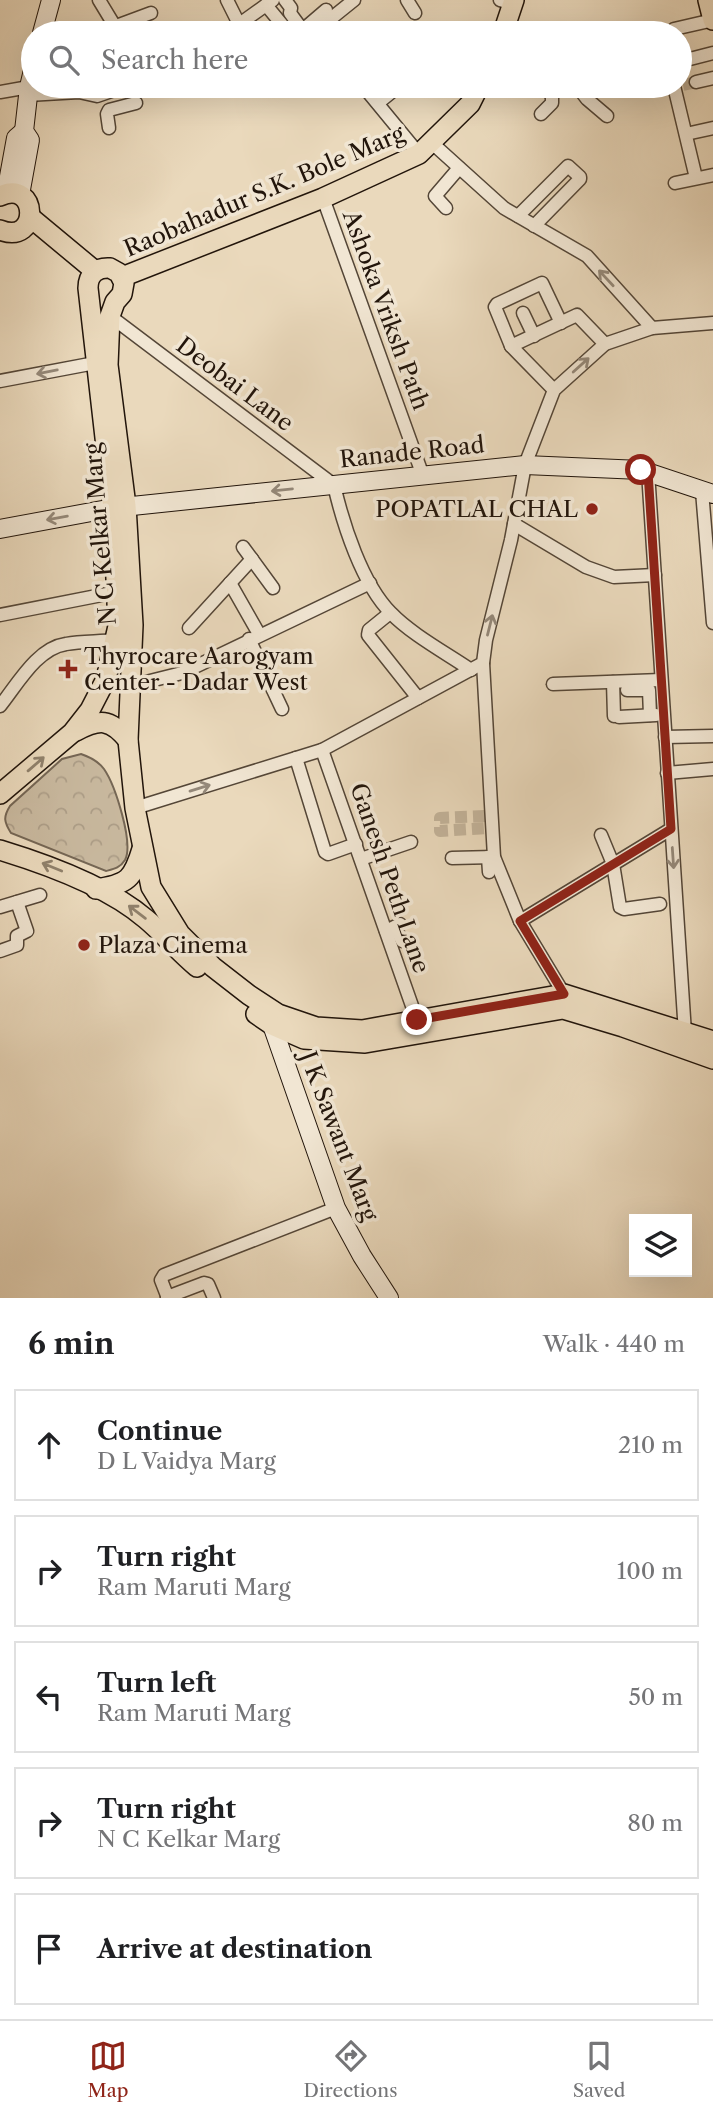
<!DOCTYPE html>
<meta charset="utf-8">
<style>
body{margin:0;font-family:"Libre Caslon Text",serif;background:#f6f6f6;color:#202124}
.controls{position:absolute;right:21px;bottom:21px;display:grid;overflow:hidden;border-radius:0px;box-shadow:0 7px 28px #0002}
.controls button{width:63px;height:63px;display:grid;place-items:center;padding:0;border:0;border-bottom:2px solid #e0e0e0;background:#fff;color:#202124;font:35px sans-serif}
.stop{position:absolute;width:21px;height:21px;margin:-16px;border:5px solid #8f2418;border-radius:50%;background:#fff}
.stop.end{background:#8f2418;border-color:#fff;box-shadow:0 2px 7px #0008}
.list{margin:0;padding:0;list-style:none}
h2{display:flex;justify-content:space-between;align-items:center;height:91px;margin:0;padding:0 28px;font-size:30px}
h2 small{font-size:23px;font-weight:400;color:#757577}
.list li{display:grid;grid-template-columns:46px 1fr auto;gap:21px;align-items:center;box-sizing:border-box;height:112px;margin:0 14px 14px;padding:0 14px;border:2px solid #e0e0e0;border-radius:0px}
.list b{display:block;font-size:26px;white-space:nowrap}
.list p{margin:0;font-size:23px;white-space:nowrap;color:#757577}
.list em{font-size:23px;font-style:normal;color:#757577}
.icon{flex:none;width:38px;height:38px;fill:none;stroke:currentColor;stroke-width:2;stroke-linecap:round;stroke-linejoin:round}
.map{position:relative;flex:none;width:713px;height:1298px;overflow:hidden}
.search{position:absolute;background:#fff;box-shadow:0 7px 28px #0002;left:21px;right:21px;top:21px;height:77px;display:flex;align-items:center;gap:18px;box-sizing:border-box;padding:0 24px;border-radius:38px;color:#757577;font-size:26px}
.sheet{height:721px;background:#fff}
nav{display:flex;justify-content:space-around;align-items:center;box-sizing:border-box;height:98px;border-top:2px solid #e0e0e0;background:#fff;font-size:19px;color:#757577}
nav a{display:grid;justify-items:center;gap:4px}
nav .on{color:#8f2418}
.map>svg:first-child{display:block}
</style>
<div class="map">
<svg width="713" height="1298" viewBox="0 0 713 1298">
<defs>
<pattern id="park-crowns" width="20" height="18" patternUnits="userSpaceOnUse" patternTransform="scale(1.75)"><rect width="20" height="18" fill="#c8b89e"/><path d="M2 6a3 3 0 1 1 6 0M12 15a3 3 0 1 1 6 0" fill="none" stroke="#ac9d87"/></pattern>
</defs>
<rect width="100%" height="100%" fill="#ead9bc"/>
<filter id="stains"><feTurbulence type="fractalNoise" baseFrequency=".00286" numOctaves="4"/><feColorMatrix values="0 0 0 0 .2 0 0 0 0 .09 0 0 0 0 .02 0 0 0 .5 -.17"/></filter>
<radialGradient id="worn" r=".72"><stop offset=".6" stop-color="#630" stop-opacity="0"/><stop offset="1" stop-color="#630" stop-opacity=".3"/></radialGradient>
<path fill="url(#park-crowns)" stroke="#756654" stroke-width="2" d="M81,754C90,757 98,761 104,769C115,785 134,843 125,860C120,868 114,869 106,871L11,833C4,822 3,817 10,806L62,759Z"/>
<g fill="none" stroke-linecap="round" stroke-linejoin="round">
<g stroke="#c2b299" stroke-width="12" stroke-dasharray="12 6" stroke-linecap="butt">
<path d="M683,85L696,82"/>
<path d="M485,816L440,818V831L486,828"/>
</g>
<defs>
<g id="street">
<path d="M99,0L119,33"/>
<path d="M227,0L239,24"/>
<path d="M285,0L291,8L290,13L301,28H305L309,33"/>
<path d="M407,0L415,13"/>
<path d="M500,0L513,4"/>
<path d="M266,5L289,33"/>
<path d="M116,26L151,13"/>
<path d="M305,28L326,10"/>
<path d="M227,33L273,0"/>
<path d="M313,33L354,0"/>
<path d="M673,33L674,29L713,20"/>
<path d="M680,59L682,61L713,53"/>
<path d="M696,82L713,78"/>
<path d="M363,86L419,154"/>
<path d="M577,86L587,99L607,116"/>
<path d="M674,86L696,178"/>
<path d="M0,92L29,87"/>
<path d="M28,95L79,92L97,96L126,86"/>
<path d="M378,103L399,86"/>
<path d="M541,114L552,103V96L544,86"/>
<path d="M109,128L107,114L109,110L136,103"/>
<path d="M686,134L713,128"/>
<path d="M432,143L504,208L587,256L652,328"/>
<path d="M675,183L713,175"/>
<path d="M323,198L423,476"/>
<path d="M446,208L435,196L459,168"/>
<path d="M518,216L568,166L580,177V179L534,226"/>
<path d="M523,313L534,336"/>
<path d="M110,316L334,485C343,524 362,584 391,613C411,634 446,653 471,670"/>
<path d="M511,346L577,315L605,344"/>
<path d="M0,381L95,363"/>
<path d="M554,390L511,346L495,307L497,304L542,283L561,323"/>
<path d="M648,472L685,1033"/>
<path d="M702,491L713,623"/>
<path d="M514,524L586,567L614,577L655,575"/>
<path d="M243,547L273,588"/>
<path d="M230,583L259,634"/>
<path d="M390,613L369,630L368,635L418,698"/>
<path d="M0,615L117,592"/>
<path d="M189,628L252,559"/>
<path d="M249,639L282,709"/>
<path d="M483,663L494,857L520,921L564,994"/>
<path d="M613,682L614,716"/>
<path d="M553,684L661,680"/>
<path d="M130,686L182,673L370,583"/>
<path d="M627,690H649L650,715"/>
<path d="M0,706C17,685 37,648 66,644C82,641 99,642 115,640"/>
<path d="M619,717L656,715"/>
<path d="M665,737L713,736"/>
<path d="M322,750L417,1020"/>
<path d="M296,758L325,852L328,854L356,844"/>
<path d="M667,773L713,769"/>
<path d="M135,808L322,750L483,663L486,640L511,540L525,465L554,390L605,344L652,328L713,323"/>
<path d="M601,835L613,864L620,907L624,909L660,904"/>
<path d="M488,857L489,872"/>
<path d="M452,858L494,857"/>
<path d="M361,859L411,842"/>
<path d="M0,907L40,895"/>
<path d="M520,921L671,829"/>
<path d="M395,927L402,941"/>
<path d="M386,931L400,924"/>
<path d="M0,951L17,945V936L27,931L17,902"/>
<path d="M167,1297L204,1283L208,1284L214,1298"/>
<path d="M168,1298L161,1280L164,1275L336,1208"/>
</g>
<g id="secondary">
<path d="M42,33L51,0"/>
<path d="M6,193L16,138L24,131"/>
<path d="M20,195L30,140L24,131L29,87L33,70"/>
<path d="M0,529L113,508L525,465L641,470L713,494"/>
<path d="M272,1025L336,1208L362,1256L389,1298"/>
</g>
<g id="primary">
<path d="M708,0L713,20"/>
<path d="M503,33L514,0"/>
<path d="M0,196C38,178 41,246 0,230"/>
<path d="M30,217L95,271"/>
<path d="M122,277L323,198L419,154L470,104L479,86"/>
<path d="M76,731C99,719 110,718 128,740"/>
<path d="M0,794L72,733L90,710L106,679L118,626L113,508L88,288C88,275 96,267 110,268L119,273L124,283L122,294L115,302L110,316L108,365L126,506L133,625L128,740L135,808L151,887L180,934L213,967L249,995L278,1014L316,1027L362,1030L564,994L713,1041"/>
<path d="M0,850C46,864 109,887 146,919C164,934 179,952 197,967"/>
<path d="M96,889C128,884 133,879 142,849"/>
<path d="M256,1014L272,1025L304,1039L365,1043L563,1009L623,1027L713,1059"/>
</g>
</defs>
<use href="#street" stroke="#544637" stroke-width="15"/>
<use href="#secondary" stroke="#22150b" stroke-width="20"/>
<use href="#primary" stroke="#22150b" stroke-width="22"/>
<use href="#street" stroke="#f1e6d3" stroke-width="12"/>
<use href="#secondary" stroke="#f1e6d3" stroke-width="18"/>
<use href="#primary" stroke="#ead9bc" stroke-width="19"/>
</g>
<defs><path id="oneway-shaft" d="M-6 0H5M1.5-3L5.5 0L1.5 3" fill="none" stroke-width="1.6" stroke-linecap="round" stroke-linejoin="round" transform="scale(1.75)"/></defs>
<g stroke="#948879">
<use href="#oneway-shaft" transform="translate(606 278) rotate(-133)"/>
<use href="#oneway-shaft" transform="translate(581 365) rotate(-42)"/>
<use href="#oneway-shaft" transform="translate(47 372) rotate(169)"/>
<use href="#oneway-shaft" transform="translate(282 490) rotate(174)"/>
<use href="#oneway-shaft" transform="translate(57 518) rotate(170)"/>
<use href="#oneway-shaft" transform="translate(490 625) rotate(-76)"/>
<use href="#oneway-shaft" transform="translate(200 788) rotate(-17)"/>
<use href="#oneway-shaft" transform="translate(673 858) rotate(86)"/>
</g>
<g stroke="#90816c">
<use href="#oneway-shaft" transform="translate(36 764) rotate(-41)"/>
<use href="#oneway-shaft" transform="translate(52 867) rotate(-158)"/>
<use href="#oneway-shaft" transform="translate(137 912) rotate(-143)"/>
</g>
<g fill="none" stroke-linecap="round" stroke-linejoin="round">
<path stroke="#8f2418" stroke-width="9" d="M417,1020L564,994L520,921L671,829L648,472L641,470"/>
</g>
<g fill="#8f2418" stroke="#f1e6d3" stroke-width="2.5">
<circle cx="592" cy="509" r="7"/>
<path d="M64.5 658.5h7v7h7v7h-7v7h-7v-7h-7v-7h7z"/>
<circle cx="84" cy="945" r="7"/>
</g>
<g text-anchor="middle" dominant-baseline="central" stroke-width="7" stroke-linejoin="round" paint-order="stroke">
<g font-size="23" fill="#22150b" stroke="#f1e6d3">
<text transform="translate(264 191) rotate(-23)">Raobahadur S.K. Bole Marg</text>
<text transform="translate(386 310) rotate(70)">Ashoka Vriksh Path</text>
<text transform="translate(235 384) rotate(37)">Deobai Lane</text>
<text transform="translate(412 452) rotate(-6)">Ranade Road</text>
<text transform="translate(100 534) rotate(-95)">N C Kelkar Marg</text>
<text transform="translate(390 878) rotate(71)">Ganesh Peth Lane</text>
<text transform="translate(339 1136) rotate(69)">J K Sawant Marg</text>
</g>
<g font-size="23" fill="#22150b" stroke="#f1e6d3" text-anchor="start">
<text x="578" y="509" text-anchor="end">POPATLAL CHAL</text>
<text x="84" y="656">Thyrocare Aarogyam<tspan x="84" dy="26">Center - Dadar West</tspan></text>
<text x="98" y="945">Plaza Cinema</text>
</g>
</g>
<rect width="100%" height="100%" filter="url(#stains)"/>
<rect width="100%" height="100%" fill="url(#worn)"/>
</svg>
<div class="controls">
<button><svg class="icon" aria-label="layers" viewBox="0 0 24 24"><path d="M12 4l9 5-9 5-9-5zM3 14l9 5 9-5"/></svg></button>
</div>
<div class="stop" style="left:641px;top:470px"></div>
<div class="stop end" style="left:417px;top:1020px"></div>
<div class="search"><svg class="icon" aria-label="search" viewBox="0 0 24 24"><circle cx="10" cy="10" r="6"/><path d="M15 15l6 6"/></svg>Search here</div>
</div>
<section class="sheet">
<h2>6 min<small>Walk · 440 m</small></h2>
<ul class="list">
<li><svg class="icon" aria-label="ahead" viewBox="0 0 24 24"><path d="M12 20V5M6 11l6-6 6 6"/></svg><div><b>Continue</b><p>D L Vaidya Marg</p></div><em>210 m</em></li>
<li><svg class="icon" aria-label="right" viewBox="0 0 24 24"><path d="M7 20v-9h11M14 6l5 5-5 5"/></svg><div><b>Turn right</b><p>Ram Maruti Marg</p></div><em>100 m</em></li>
<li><svg class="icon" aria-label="left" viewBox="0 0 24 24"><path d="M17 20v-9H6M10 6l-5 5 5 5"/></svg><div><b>Turn left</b><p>Ram Maruti Marg</p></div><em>50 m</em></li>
<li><svg class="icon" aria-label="right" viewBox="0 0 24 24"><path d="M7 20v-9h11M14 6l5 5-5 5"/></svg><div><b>Turn right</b><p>N C Kelkar Marg</p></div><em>80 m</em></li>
<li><svg class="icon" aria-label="arrive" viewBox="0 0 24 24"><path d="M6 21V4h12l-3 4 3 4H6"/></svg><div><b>Arrive at destination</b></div></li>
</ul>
</section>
<nav>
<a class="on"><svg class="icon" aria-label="map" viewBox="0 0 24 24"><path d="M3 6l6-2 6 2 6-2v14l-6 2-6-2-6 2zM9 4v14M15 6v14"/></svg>Map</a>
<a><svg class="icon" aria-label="directions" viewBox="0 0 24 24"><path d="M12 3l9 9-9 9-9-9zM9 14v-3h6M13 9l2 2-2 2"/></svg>Directions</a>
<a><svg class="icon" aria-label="saved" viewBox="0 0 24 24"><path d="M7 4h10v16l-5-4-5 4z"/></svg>Saved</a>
</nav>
